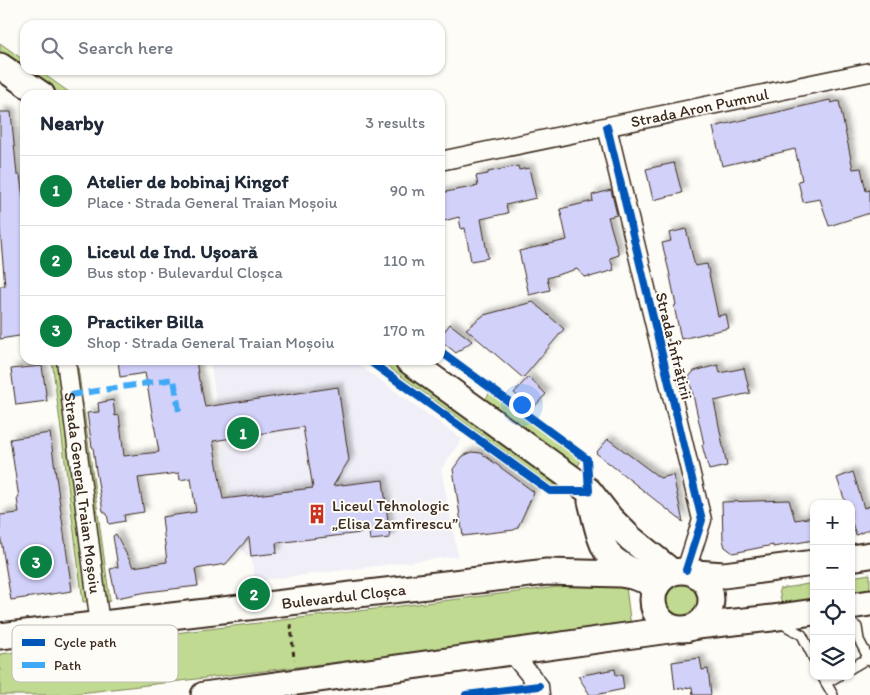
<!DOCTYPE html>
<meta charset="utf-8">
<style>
body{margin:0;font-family:Itim,sans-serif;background:#f6f6f7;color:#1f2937}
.controls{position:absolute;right:15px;bottom:15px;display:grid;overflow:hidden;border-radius:10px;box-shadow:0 1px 4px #0004}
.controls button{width:45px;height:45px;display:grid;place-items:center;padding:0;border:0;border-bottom:1px solid #e0e1e3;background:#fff;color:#1f2937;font:25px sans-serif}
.you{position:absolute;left:521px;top:404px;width:18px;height:18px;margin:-12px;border:4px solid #fff;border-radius:50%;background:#1a73e8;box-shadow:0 0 0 8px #1a73e833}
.badge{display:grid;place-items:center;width:32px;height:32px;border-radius:50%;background:#0b8043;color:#fff;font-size:16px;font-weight:700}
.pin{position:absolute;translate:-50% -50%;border:2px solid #fff;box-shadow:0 1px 5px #0006}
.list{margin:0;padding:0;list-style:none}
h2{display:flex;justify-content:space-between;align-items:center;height:65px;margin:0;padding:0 20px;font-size:21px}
h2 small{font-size:16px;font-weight:400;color:#747a83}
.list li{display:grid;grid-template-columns:32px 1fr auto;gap:15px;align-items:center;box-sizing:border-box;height:70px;padding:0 20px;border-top:1px solid #e0e1e3}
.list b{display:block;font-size:19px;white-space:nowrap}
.list p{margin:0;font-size:16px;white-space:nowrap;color:#747a83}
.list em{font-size:16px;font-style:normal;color:#747a83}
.icon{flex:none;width:28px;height:28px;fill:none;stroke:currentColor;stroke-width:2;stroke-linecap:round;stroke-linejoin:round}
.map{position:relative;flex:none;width:870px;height:695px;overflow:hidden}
.search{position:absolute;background:#fff;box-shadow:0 1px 4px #0004;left:20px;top:20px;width:425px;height:55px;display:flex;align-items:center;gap:12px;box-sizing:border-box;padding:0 18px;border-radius:15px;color:#747a83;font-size:19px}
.panel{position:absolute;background:#fff;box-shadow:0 1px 4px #0004;left:20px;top:90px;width:425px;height:275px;border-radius:15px}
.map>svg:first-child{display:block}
</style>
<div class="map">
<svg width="870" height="695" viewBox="0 0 870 695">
<defs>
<filter id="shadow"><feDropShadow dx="4.5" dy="-4.5" stdDeviation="2.5" flood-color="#0004"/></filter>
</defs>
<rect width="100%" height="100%" fill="#fdfcf7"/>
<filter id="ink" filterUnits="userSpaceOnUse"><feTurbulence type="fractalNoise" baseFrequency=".02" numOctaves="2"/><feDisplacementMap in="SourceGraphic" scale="10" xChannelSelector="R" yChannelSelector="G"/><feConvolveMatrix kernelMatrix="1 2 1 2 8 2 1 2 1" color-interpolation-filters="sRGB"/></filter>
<g filter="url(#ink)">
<path fill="#f0eff8" d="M210,360H352L462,439L441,469L458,556L255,581L252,560L238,547Z"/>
<g fill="#c0da91" stroke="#7e8258">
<path d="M0,43L25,61V70H38L73,95H57L0,55Z"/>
<path d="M52,360H61L92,601L83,602Z"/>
<path d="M70,360H77L110,601L102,602Z"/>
<path d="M379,360H399L565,481L552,486Z"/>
<path d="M490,392L581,460L575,472L481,407Z"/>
<path d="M870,574V601L851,603V577Z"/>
<circle cx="683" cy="601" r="23"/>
<path d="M625,579L631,627L63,695H0V654Z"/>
<path d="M814,583V608L783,612L779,589Z"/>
</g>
<g fill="#d2d1f9" stroke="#3b2a1e" fill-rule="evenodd" filter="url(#shadow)">
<path d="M830,100L831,103L839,101L853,169L861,168L866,191L870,190V213L829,226L820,199L803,202L798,181L802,180L795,149L722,166L713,127Z"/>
<path d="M0,112H11L17,175H20L25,213V335L0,339V286H5L0,229Z"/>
<path d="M674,163L682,193L653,200L646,169Z"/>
<path d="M518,166L519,170L529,168L536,198L506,205L508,213L481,219L488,258L471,261L465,228L461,229L459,217L440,222V193L478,186L476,176L488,174V172Z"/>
<path d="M611,190L617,215L608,217L619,255L610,258L614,270L590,277V276L584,277L577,269L547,278L550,290L529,295L519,251L567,240L560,209L593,201L592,195Z"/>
<path d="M686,229L695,266L707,264L718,316L726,314L729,328L681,339L674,306L676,305L669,271L662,243L671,241L669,233Z"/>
<path d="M533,302L564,329L523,378L466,329L484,315Z"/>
<path d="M450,324L472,341L456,353L440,340V337Z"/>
<path d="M118,360H196L199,381H200L205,407L338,387L349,460L333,486L383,480L390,538L370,540L369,532L276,543L277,553L251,556L249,537L226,564L195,569L198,586L147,592L116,598L110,569L118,567L113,536L116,534L133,567L167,562L162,517L196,512L191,478L180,480L179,473L138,478L144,512L124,515L125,521L109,524L107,514L103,511L96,471L93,447H92L87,413L99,412L98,403L113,400L115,416L119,415L124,456L159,452L145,373L120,377ZM303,427L313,488L223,499L213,441Z"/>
<path d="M718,365L720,373L744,368L750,393L714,401L727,466L709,470L702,445L704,444L689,377L694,371Z"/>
<path d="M42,366L47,401L16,405L11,369Z"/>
<path d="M528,377L546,394L532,409L514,393Z"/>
<path d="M50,433L72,591L11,600L0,534V515L19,513L17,498H19L10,439Z"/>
<path d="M608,439L660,478L673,475L683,522L596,453Z"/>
<path d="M472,452L481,453L534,492L518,527L514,530L463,536L453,469L463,456Z"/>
<path d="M853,472L864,508L870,506V529L856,535L851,520V504H846L837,478Z"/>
<path d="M789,500L795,520L814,517V540L773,547V545L733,553L725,547L723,540L722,502Z"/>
<path d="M700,658L702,670L708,669L711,695H693L692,687L675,689L672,662Z"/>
<path d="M615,669L616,675H622L624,689L595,695H590L578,676Z"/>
</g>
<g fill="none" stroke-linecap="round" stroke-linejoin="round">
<defs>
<g id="lane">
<path d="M781,623L802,635L814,659"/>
<path d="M851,623L857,627L859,640L870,661"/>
<path d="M851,668L868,658"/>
<path d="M822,676L833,695"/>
<path d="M826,683L838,676"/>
</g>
<g id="street">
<path d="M607,127L702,520L686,570"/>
<path id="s1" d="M440,161L870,72"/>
<path id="s2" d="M66,360L100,625"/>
<path d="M512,653L539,686L540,695"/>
</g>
<g id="secondary">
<path d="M0,66L42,95"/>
<path d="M408,360L589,491L610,518L630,538L672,572"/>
<path d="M591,501C595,516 600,546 611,557C619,565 629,569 638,574"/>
<path d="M851,558L870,555"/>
<circle cx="682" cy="600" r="29"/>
<path d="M695,573L724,575L814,563"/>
<path d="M851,606L870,603"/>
<path d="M697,626L772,618L814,612"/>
<path id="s3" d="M0,636L547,572L620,574L632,576L657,584"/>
<path d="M204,695L676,629"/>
</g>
</defs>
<use href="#lane" stroke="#3b2a1e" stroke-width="12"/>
<use href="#street" stroke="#3b2a1e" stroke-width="21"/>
<use href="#secondary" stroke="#3b2a1e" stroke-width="29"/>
<path stroke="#3b2a1e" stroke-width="3" stroke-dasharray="5 4" stroke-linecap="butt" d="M291,624L294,660"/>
<use href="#lane" stroke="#fdfcf7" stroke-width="9"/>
<use href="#street" stroke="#fdfcf7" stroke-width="18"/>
<use href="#secondary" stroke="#fdfcf7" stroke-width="25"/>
<path stroke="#3fa9f5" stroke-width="6" stroke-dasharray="12 6" stroke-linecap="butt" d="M70,395L174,379L179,411"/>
<defs>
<g id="cycleway">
<path d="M607,127L702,520L686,570"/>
<path d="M368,360L550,491H589L587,459L440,351"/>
<path d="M466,695L539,686"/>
</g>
</defs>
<use href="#cycleway" stroke="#fdfcf7" stroke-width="11"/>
<use href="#cycleway" stroke="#0057b8" stroke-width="8"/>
</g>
</g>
<defs>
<symbol id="building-bare" viewBox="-9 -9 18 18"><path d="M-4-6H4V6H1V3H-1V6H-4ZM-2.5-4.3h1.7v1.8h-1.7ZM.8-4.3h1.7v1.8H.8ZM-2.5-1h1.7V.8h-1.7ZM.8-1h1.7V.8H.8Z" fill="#c8321e" stroke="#fdfcf7" stroke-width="2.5" paint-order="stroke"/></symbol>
</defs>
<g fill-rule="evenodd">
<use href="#building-bare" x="303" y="500" width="28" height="28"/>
</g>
<g text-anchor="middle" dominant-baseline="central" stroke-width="4" stroke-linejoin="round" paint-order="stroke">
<g font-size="16" fill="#3b2a1e" stroke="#fdfcf7">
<text stroke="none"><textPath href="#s1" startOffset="265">Strada Aron Pumnul</textPath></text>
<text transform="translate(674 346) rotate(76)">Strada Înfrățirii</text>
<text stroke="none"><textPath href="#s2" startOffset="134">Strada General Traian Moșoiu</textPath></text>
<text stroke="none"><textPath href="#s3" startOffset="346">Bulevardul Cloșca</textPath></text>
</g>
<g font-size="16" fill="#3b2a1e" stroke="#fdfcf7" text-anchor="start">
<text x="332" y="505">Liceul Tehnologic<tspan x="332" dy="18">„Elisa Zamfirescu”</tspan></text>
</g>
</g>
<rect x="12" y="625" width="166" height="57" rx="8" fill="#fdfcf7" stroke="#c3bdb6" stroke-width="1"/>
<rect x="22" y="639" width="23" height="7" fill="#0057b8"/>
<rect x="22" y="662" width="23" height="6" fill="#3fa9f5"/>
<g font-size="14" fill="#3b2a1e">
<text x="54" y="647">Cycle path</text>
<text x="54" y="670">Path</text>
</g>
</svg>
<div class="controls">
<button>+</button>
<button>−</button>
<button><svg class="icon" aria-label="locate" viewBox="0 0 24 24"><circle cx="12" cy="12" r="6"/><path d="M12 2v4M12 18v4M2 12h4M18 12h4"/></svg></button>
<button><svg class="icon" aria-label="layers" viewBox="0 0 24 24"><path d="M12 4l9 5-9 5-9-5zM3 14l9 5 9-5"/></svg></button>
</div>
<div class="you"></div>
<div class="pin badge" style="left:243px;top:433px">1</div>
<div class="pin badge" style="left:254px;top:594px">2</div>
<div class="pin badge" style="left:36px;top:562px">3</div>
<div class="search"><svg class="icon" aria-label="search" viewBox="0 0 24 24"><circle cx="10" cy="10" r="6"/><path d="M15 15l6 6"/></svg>Search here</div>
<section class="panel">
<h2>Nearby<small>3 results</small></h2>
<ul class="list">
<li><span class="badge">1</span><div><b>Atelier de bobinaj Kingof</b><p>Place · Strada General Traian Moșoiu</p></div><em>90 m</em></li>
<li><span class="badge">2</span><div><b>Liceul de Ind. Ușoară</b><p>Bus stop · Bulevardul Cloșca</p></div><em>110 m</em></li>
<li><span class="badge">3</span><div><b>Practiker Billa</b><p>Shop · Strada General Traian Moșoiu</p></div><em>170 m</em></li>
</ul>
</section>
</div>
